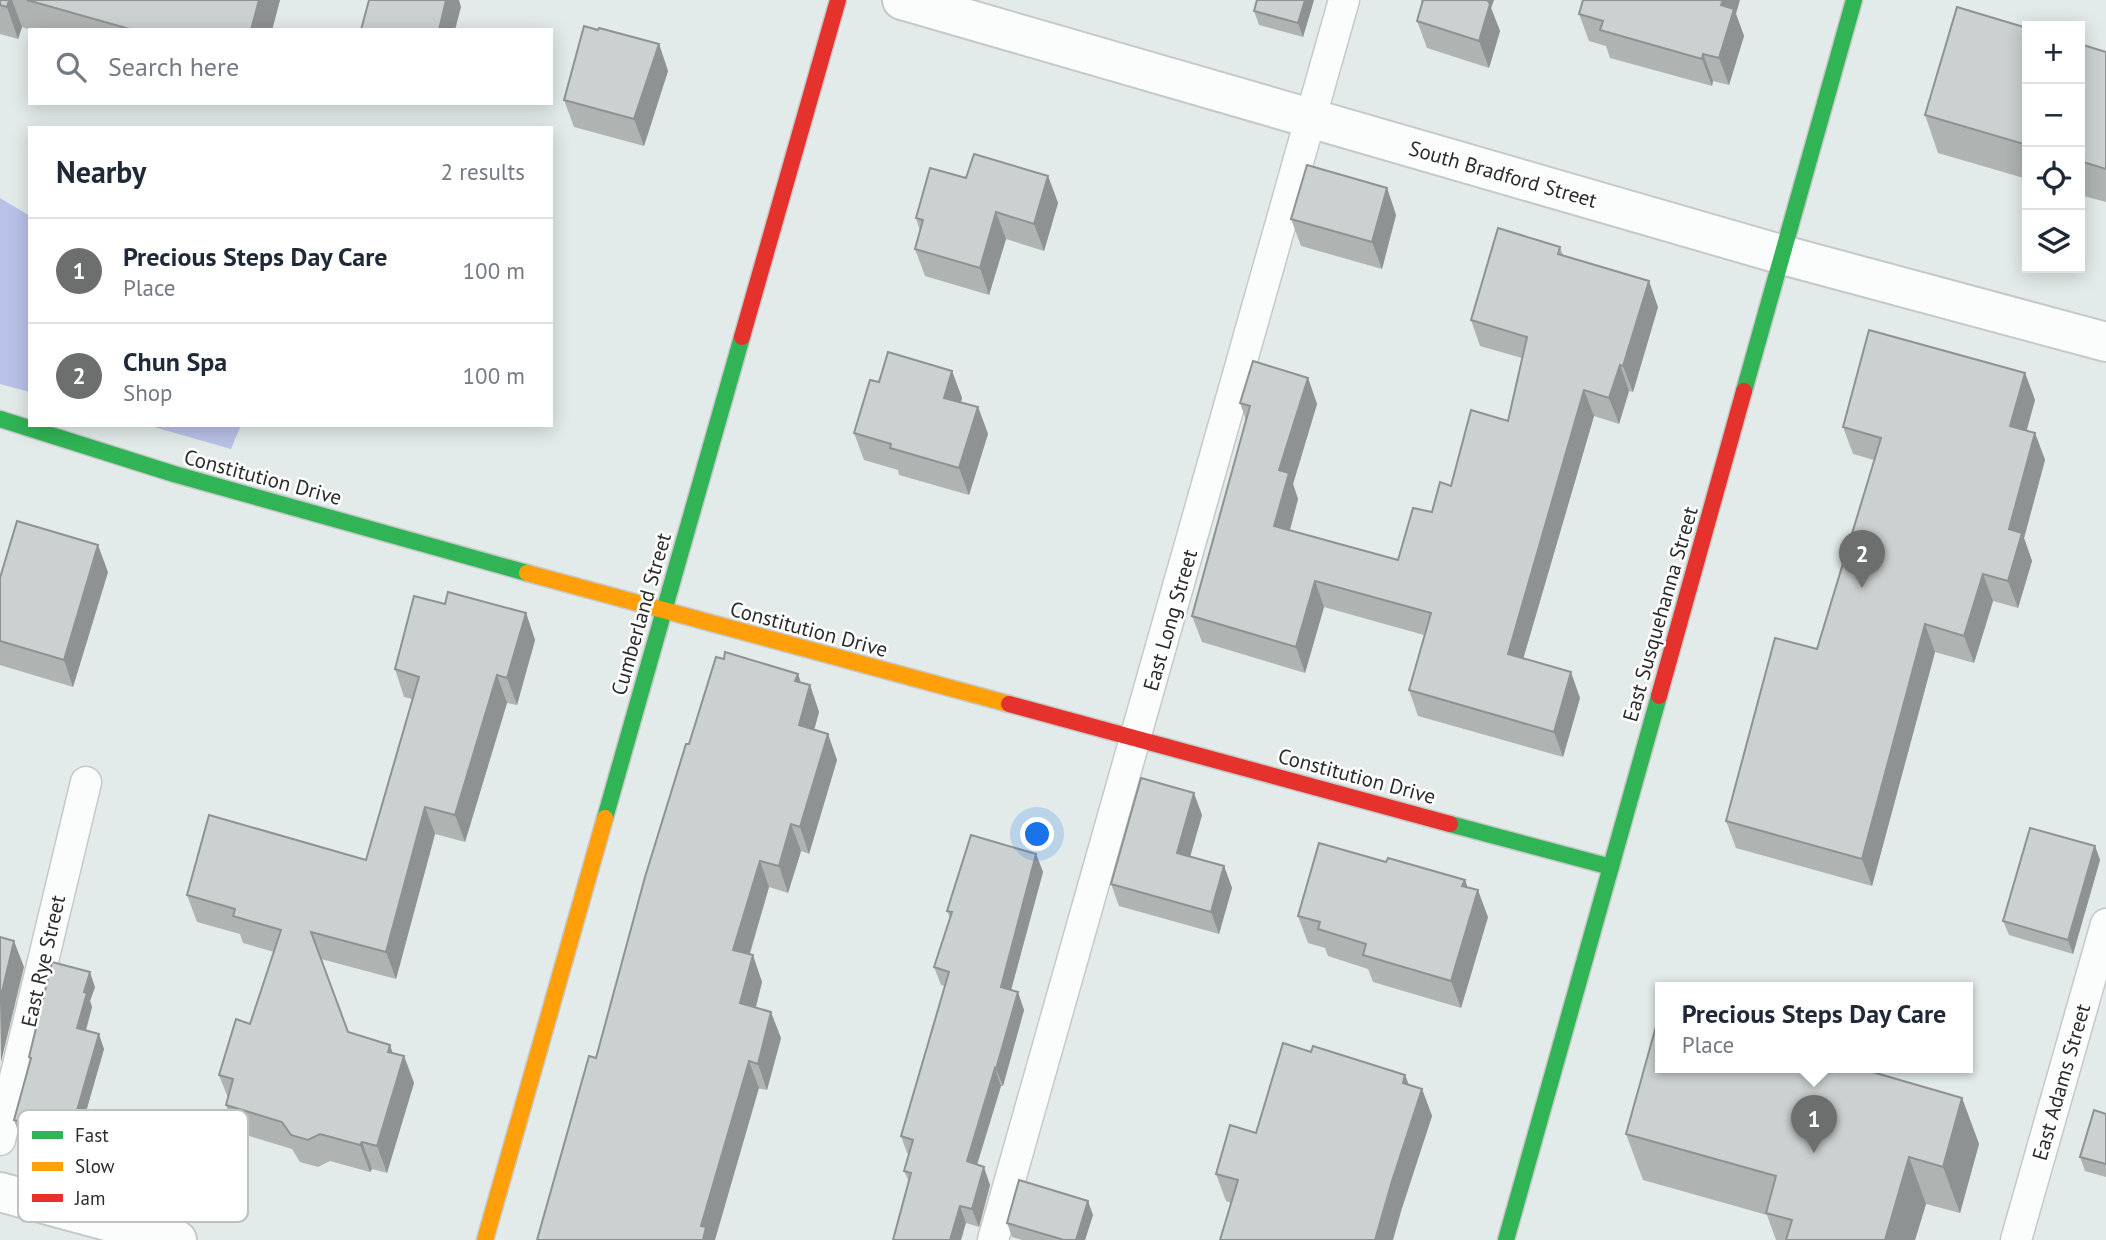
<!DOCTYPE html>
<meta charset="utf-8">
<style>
body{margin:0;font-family:"PT Sans",sans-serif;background:#f2f2f3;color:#1f2937}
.controls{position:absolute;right:21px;top:21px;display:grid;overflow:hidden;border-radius:0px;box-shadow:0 4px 18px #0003}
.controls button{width:63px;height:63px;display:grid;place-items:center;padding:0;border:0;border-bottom:2px solid #e0e1e3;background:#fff;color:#1f2937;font:35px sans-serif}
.you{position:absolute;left:1038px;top:835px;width:24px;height:24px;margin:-18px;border:5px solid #fff;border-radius:50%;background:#1a73e8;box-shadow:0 0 0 10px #1a73e833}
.badge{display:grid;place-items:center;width:46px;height:46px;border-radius:50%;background:#6c6f6e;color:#fff;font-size:23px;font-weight:700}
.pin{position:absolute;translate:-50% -58px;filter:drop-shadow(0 2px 4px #0008)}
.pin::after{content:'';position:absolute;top:37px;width:24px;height:21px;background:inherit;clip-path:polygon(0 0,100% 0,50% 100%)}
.popup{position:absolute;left:1655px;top:982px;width:318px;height:91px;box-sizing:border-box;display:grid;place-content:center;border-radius:0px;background:#fff;filter:drop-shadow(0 2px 5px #0005);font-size:23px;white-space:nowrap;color:#747a83}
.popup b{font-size:26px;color:#1f2937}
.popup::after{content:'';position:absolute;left:50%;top:100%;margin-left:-14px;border:14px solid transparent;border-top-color:#fff}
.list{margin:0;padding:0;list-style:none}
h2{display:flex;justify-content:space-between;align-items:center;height:91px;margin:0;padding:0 28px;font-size:30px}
h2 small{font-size:23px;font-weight:400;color:#747a83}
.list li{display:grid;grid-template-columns:46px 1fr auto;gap:21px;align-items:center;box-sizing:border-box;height:105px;padding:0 28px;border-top:2px solid #e0e1e3}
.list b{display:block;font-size:26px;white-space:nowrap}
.list p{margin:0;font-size:23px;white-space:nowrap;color:#747a83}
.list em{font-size:23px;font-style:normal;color:#747a83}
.icon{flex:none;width:38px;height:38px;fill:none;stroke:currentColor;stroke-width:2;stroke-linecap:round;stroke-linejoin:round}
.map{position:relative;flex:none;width:2106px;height:1240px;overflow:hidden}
.search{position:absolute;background:#fff;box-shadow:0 4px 18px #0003;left:28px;top:28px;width:525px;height:77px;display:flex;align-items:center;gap:18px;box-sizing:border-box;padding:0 24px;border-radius:0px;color:#747a83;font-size:26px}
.panel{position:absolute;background:#fff;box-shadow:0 4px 18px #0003;left:28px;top:126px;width:525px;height:301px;border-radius:0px}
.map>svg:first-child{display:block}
</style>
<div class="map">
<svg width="2106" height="1240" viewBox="0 0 2106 1240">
<rect width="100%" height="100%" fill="#e2ebe9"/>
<g fill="#b9c1e8">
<path d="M0,198L30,216V392L0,384Z"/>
<path d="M147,425H241L231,449Z"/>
</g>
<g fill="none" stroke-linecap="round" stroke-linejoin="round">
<defs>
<g id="lane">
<path d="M0,1140L86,782"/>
<path d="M993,1240L1344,0"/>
<path d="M2016,1240L2106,924"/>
</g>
<g id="street">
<path d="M902,0L1783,255L2106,342"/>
<path d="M0,1192L177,1240"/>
</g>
<g id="fast">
<path d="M1744,391L1854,0"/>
<path d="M0,419L174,474L527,573"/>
<path d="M605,818L742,337"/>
<path d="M1450,824L1611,867"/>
<path d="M1506,1240L1659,696"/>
</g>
<g id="slow">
<path d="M527,573L1009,704"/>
<path d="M485,1240L605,818"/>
</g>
<g id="jam">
<path d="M742,337L838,0"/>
<path d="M1659,696L1744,391"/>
<path d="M1009,704L1450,824"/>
</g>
</defs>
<use href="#lane" stroke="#c7c8c8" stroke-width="33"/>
<use href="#street" stroke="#c7c8c8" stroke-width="42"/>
<use href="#fast" stroke="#c7c8c8" stroke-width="19"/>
<use href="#slow" stroke="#c7c8c8" stroke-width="19"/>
<use href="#jam" stroke="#c7c8c8" stroke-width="19"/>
<use href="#lane" stroke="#fbfcfc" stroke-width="30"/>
<use href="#street" stroke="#fbfcfc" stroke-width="38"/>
<use href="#fast" stroke="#30b455" stroke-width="16"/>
<use href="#slow" stroke="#ff9f0a" stroke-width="16"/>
<use href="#jam" stroke="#e5322d" stroke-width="16"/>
</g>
<g fill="#afb4b3">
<path d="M0,0H280L272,30H30L22,27L18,39L0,34Z"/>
<path d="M1314,0L1303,37L1259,25L1254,11Z"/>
<path d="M1421,0H1494L1491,8L1500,31L1489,68L1427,48L1417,21L1423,3Z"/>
<path d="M1579,14H1736L1744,36L1729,85L1713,81L1712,86L1610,58L1606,46L1589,41Z"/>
<path d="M2027,28V179L1938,153L1925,115Z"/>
<path d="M598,30L659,44L668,71L644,146L574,127L564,100Z"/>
<path d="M2080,44L2106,52V202L2080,195Z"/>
<path d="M1048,176L1058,203L1044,251L1006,239L989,295L925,276L915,249L920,231L916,218L966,178Z"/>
<path d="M1387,188L1396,215L1382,269L1301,246L1291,219Z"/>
<path d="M1560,247L1563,255L1658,307L1633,392L1629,391L1619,424L1594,416L1523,659L1580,698L1563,757L1418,716L1409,690L1424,635L1324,607L1305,673L1202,642L1192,616L1246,420L1240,403L1308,378L1317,404L1293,484L1298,499L1290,530L1398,560L1451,486L1508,421L1522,358L1480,346L1471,320Z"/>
<path d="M952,371L962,398L961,402L978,407L988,434L969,495L899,475L898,470L864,460L854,433L879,382Z"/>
<path d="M2025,373L2035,400L2027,430L2035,433L2045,460L2024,538L2032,561L2018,608L1993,601L1974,663L1935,652L1872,886L1736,848L1726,821L1817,649L1874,460L1853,454L1843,427Z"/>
<path d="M108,572L73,687L0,665V578Z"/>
<path d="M445,604L526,613L535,640L517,705L507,703L465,842L435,834L396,979L321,959L348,1032L390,1045L392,1053L404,1056L414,1083L387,1173L372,1169L370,1172L330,1161L318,1167L300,1162L292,1149L236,1132L226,1105L228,1098L219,1075L250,1024L274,952L243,943L240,934L197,922L187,895L366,860L412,699L404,697L395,669Z"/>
<path d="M801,682L810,685L819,712L814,730L828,734L837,760L809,854L801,851L788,893L769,887L750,954L762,982L756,1007L781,1038L767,1090L596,1058L689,744Z"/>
<path d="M1202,815L1190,856L1224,866L1232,888L1219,934L1119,906L1111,884Z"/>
<path d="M2095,846L2100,860L2073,954L2009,935L2003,921Z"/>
<path d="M1036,854L1043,872L1011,990L1024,1010L1003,1086H1001L977,1164L990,1185L979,1227L966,1223L909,1182L904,1171L909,1154L907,1153L901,1136L945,986L941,985L934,967L950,918L947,911Z"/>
<path d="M1386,862L1465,880L1467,887L1488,917L1461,1008L1373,982L1368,969L1328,956L1325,948L1308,943L1298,916Z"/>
<path d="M95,987L90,1001L92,1007L86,1031L104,1049L75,1150L19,1134L14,1120L30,1061L29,1057Z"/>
<path d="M1311,1052L1405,1075L1409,1085L1422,1089L1432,1116L1402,1208L1231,1203L1226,1201L1216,1174L1256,1133Z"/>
<path d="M1962,1098L1979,1144L1960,1213L1926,1204L1915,1240H1776L1767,1215L1643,1180L1626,1134Z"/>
<path d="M2106,1114V1177L2085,1171L2080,1157Z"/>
<path d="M1093,1215L1085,1240H1022L1012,1237L1007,1223Z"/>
</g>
<g fill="#8e9292">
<path d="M9,0H12L22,27L18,39L7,7Z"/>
<path d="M259,0H280L272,30H251Z"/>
<path d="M446,0H459L461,7L455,30H439Z"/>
<path d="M1305,0H1314L1303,37L1298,23Z"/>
<path d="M1484,0H1494L1491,8L1500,31L1489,68L1479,41Z"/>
<path d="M1723,0H1740L1736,14L1744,36L1729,85L1719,58L1721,5Z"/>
<path d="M659,44L668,71L644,146L634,119Z"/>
<path d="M1703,54L1713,81L1712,86L1702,59Z"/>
<path d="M1048,176L1058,203L1044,251L1034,224Z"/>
<path d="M1387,188L1396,215L1382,269L1372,242Z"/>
<path d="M996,212L1006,239L989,295L980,268Z"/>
<path d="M1649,281L1658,307L1633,392L1623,366Z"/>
<path d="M1620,365L1629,391L1619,424L1609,398Z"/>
<path d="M952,371L962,398L954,425L944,398Z"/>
<path d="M2025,373L2035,400L2020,453L2010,426Z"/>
<path d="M1308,378L1317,404L1293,484L1298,499L1284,552L1274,526L1279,470Z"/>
<path d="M1584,390L1594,416L1517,680L1508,654Z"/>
<path d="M978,407L988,434L969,495L959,468Z"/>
<path d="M2035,433L2045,460L2024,538L2032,561L2018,608L2008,581L2009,529Z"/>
<path d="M98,545L108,572L73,687L64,660Z"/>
<path d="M1983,574L1993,601L1974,663L1964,636Z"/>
<path d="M1315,581L1324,607L1305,673L1296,647Z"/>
<path d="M526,613L535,640L517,705L507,678Z"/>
<path d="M1925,624L1935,652L1872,886L1862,859Z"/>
<path d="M1571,672L1580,698L1563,757L1554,732Z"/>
<path d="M798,674L806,697L810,685L819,712L808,752L799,725L795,681Z"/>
<path d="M497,675L507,703L465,842L455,815Z"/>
<path d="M828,734L837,760L809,854L800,827Z"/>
<path d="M1194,793L1202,815L1185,875L1177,853Z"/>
<path d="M425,807L435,834L396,979L386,952Z"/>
<path d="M791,824L801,851L788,893L779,866Z"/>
<path d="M2095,846L2100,860L2073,954L2068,940Z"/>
<path d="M1036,854L1043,872L1007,1005L1001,987Z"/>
<path d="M760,861L769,887L743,976L733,950Z"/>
<path d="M1224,866L1232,888L1219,934L1211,912Z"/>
<path d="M1465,880L1474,905L1478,890L1488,917L1461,1008L1451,981L1462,886Z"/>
<path d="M14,941L24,967L1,1062L0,1000Z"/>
<path d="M753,955L762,982L750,1030L740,1003Z"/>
<path d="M90,972L95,987L90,1001L92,1007L82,1043L77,1028L84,992Z"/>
<path d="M1018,992L1024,1010L1003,1086L996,1069Z"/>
<path d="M771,1012L781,1038L767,1090L758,1064Z"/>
<path d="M99,1034L104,1049L75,1150L70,1135Z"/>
<path d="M390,1045L399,1072L404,1056L414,1083L387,1173L377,1146Z"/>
<path d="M749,1061L759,1088L715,1240H703L701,1226Z"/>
<path d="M995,1068L1001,1086L973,1178L967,1161Z"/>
<path d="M1405,1075L1415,1102L1403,1083Z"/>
<path d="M1422,1089L1432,1116L1402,1208L1393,1240H1375L1392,1181Z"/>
<path d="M1962,1098L1979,1144L1960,1213L1943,1167Z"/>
<path d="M362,1142L372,1169L370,1172L360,1145Z"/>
<path d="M1909,1157L1926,1204L1915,1240H1885Z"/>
<path d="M984,1167L990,1185L979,1227L972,1209Z"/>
<path d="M1088,1201L1093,1215L1085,1240H1076Z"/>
<path d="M960,1206L966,1223L961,1240H950Z"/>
</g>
<g fill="#cbd1d0" stroke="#8e9292" stroke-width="2">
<path d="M0,0H9L7,7L0,5Z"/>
<path d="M27,0H259L251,30H133Z"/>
<path d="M369,0H446L439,30H361Z"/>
<path d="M1257,0H1305L1298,23L1254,11Z"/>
<path d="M1423,0H1487L1490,4L1479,41L1417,21Z"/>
<path d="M1583,0H1723L1721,5L1734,9L1719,58L1703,54L1702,59L1600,30L1603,21L1579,14Z"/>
<path d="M1957,7L2027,28V145L1925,115Z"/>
<path d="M584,26L598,30L599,28L659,44L634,119L564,100Z"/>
<path d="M2080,44L2106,52V169L2080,161Z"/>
<path d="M974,154L1048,176L1034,224L996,212L980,268L915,249L923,220L916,218L930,168L966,178Z"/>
<path d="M1307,165L1387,188L1372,242L1291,219Z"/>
<path d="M1498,228L1560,247L1558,254L1649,281L1623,366L1620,365L1609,398L1584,390L1508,654L1571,672L1554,732L1409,690L1431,613L1315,581L1296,647L1192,616L1250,406L1240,403L1253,361L1308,378L1279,470L1289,473L1274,526L1398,560L1413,508L1432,512L1440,482L1451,486L1471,410L1508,421L1527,337L1471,320Z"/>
<path d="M1869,330L2025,373L2010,426L2035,433L2009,529L2022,533L2008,581L1983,574L1964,636L1925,624L1862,859L1726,821L1775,638L1817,649L1881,438L1843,427Z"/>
<path d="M888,352L952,371L944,398L978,407L959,468L890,448L891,444L854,433L870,380L879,382Z"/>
<path d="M17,521L98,545L64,660L0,641V578Z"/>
<path d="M448,592L526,613L507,678L497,675L455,815L425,807L386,952L311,932L348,1032L390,1045L388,1052L404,1056L377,1146L362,1142L360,1145L320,1134L308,1140L291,1135L282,1122L226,1105L233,1079L219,1075L236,1019L250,1024L281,930L233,916L235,909L187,895L209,815L366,860L419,677L395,669L414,596L445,604Z"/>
<path d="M725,652L798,674L795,681L810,685L799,725L828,734L800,827L791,824L779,866L760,861L733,950L753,955L740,1003L771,1012L758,1064L749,1061L701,1226L706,1227L703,1240H537L589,1056L596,1058L645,877L686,744H689L716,657L724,659Z"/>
<path d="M1141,778L1194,793L1177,853L1224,866L1211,912L1111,884Z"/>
<path d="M2030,828L2095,846L2068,940L2003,921Z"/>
<path d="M971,835L1036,854L1001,987L1018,992L996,1069L995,1068L967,1161L984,1167L972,1209L960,1206L950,1240H893L911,1173L904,1171L913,1140L901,1136L949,972L934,967L952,912L947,911Z"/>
<path d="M1319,843L1386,862L1388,858L1465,880L1462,886L1478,890L1451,981L1363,955L1366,944L1318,929L1320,922L1298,916Z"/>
<path d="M0,937L14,941L0,1000Z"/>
<path d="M52,962L90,972L84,992L87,993L77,1028L99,1034L70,1135L14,1120L31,1058L29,1057Z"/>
<path d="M1660,1012V1067H1855L1962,1098L1943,1167L1909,1157L1885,1240H1786L1792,1220L1766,1213L1776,1176L1626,1134Z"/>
<path d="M1283,1043L1311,1052L1313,1046L1405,1075L1403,1083L1422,1089L1392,1181L1375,1240H1220L1238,1180L1216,1174L1230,1125L1256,1133Z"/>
<path d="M2094,1110L2106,1114V1164L2080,1157Z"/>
<path d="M1019,1180L1088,1201L1076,1240H1064L1007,1223Z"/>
</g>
<g text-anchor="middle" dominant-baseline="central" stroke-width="5" stroke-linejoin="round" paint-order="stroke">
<g font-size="21" fill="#2c2c2c" stroke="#fff">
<text transform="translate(1503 174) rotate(16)">South Bradford Street</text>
<text transform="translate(263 477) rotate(15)">Constitution Drive</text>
<text transform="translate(641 614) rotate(-74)">Cumberland Street</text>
<text transform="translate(1660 614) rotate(-74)">East Susquehanna Street</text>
<text transform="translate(1170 620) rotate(-74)">East Long Street</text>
<text transform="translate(809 629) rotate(15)">Constitution Drive</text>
<text transform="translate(1357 776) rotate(15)">Constitution Drive</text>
<text transform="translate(43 961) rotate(-77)">East Rye Street</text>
<text transform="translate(2061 1082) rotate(-74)">East Adams Street</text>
</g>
</g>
<rect x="18" y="1110" width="230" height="112" rx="10" fill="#fff" stroke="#c0c0c0" stroke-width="2"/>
<rect x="32" y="1131" width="31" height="8" fill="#30b455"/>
<rect x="32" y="1162" width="31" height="9" fill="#ff9f0a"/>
<rect x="32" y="1194" width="31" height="8" fill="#e5322d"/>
<g font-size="19" fill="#2c2c2c">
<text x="75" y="1142">Fast</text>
<text x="75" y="1173">Slow</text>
<text x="75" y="1205">Jam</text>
</g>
</svg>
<div class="controls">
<button>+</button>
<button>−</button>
<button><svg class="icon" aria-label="locate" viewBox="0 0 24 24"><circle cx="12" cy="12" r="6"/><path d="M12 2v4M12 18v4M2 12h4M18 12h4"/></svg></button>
<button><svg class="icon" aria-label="layers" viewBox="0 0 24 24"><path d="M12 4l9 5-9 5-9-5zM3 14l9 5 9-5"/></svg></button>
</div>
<div class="you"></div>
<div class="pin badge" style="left:1814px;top:1153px">1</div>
<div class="popup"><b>Precious Steps Day Care</b>Place</div>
<div class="pin badge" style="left:1862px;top:588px">2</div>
<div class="search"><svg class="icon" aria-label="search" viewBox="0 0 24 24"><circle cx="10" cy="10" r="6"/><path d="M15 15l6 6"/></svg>Search here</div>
<section class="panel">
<h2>Nearby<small>2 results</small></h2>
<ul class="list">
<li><span class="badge">1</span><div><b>Precious Steps Day Care</b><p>Place</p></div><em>100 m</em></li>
<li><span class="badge">2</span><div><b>Chun Spa</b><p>Shop</p></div><em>100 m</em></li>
</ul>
</section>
</div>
